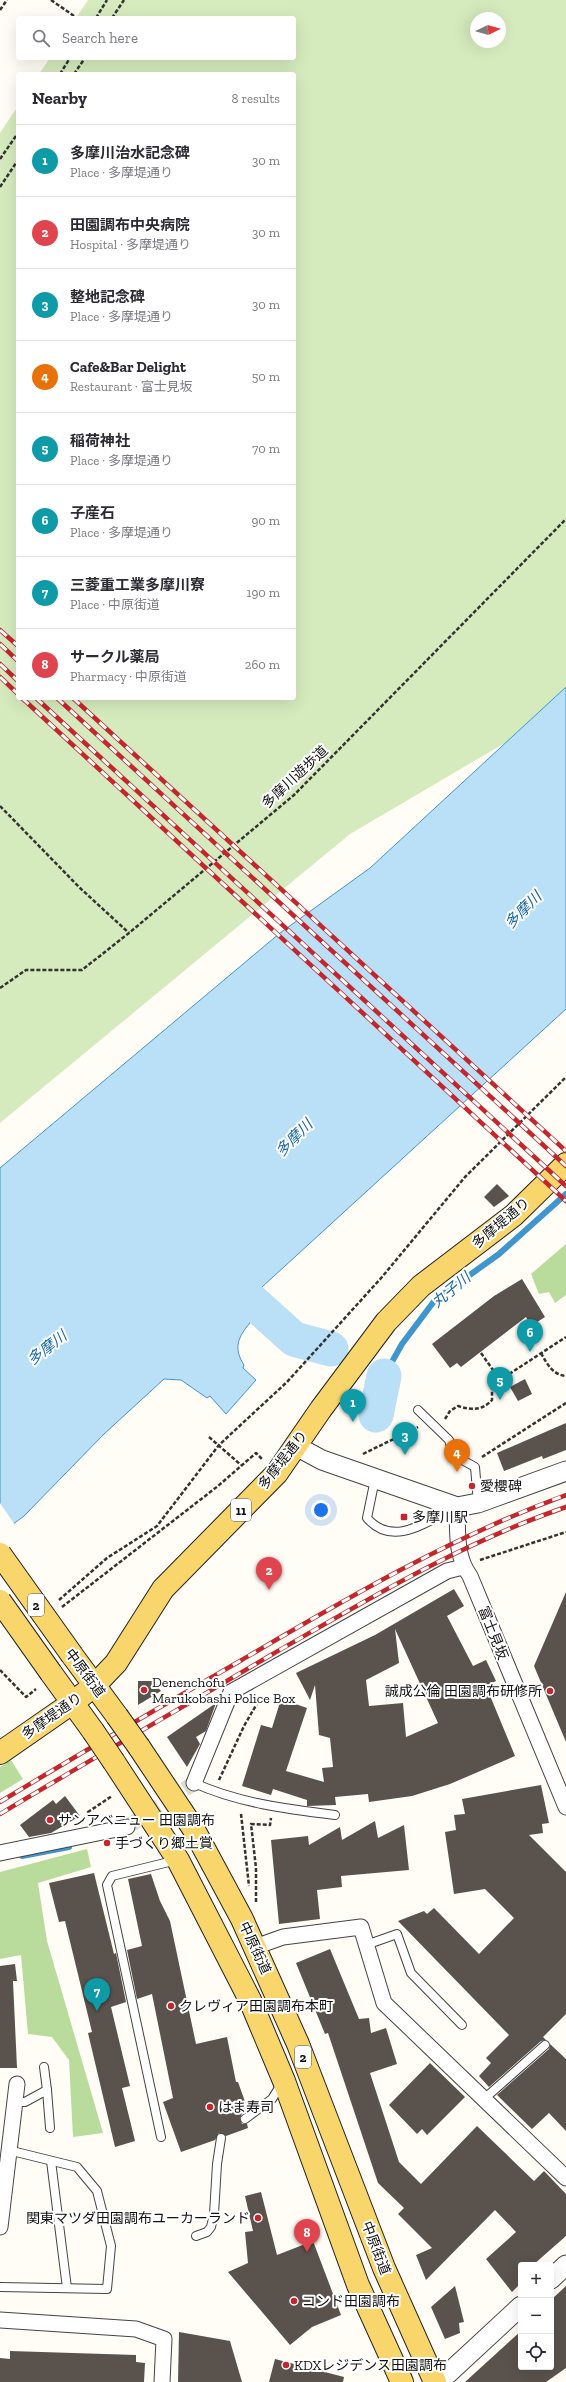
<!DOCTYPE html>
<meta charset="utf-8">
<style>
body{margin:0;font-family:"Zilla Slab","Noto Sans JP",serif;background:#f2f2f3;color:#2b2b33}
.controls{position:absolute;right:12px;bottom:12px;display:grid;overflow:hidden;border-radius:4px;box-shadow:0 4px 16px #0002}
.controls button{width:36px;height:36px;display:grid;place-items:center;padding:0;border:0;border-bottom:1px solid #e1e1e2;background:#fff;color:#2b2b33;font:20px sans-serif}
.compass{position:absolute;left:470px;top:12px;width:36px;height:36px;border-radius:50%;background:#fff;box-shadow:0 4px 16px #0002;rotate:85deg}
.you{position:absolute;left:321px;top:1510px;width:14px;height:14px;margin:-10px;border:3px solid #fff;border-radius:50%;background:#1a73e8;box-shadow:0 0 0 6px #1a73e833}
.badge{display:grid;place-items:center;width:26px;height:26px;border-radius:50%;background:#2563eb;color:#fff;font-size:13px;font-weight:700}
.pin{position:absolute;translate:-50% -33px;filter:drop-shadow(0 1px 2px #0008)}
.pin::after{content:'';position:absolute;top:21px;width:14px;height:12px;background:inherit;clip-path:polygon(0 0,100% 0,50% 100%)}
.list{margin:0;padding:0;list-style:none}
h2{display:flex;justify-content:space-between;align-items:center;height:52px;margin:0;padding:0 16px;font-size:17px}
h2 small{font-size:13px;font-weight:400;color:#7c7c81}
.list li{display:grid;grid-template-columns:26px 1fr auto;gap:12px;align-items:center;box-sizing:border-box;height:72px;padding:0 16px;border-top:1px solid #e1e1e2}
.list b{display:block;font-size:15px;white-space:nowrap}
.list p{margin:0;font-size:13px;white-space:nowrap;color:#7c7c81}
.list em{font-size:13px;font-style:normal;color:#7c7c81}
.icon{flex:none;width:22px;height:22px;fill:none;stroke:currentColor;stroke-width:2;stroke-linecap:round;stroke-linejoin:round}
.map{position:relative;flex:none;width:566px;height:2382px;overflow:hidden}
.search{position:absolute;background:#fff;box-shadow:0 4px 16px #0002;left:16px;top:16px;width:280px;height:44px;display:flex;align-items:center;gap:10px;box-sizing:border-box;padding:0 14px;border-radius:4px;color:#7c7c81;font-size:15px}
.panel{position:absolute;background:#fff;box-shadow:0 4px 16px #0002;left:16px;top:72px;width:280px;height:628px;border-radius:4px}
.map>svg:first-child{display:block}
</style>
<div class="map">
<svg width="566" height="2382" viewBox="0 0 566 2382">
<rect width="100%" height="100%" fill="#fffdf5"/>
<path fill="#d5ebbd" fill-rule="evenodd" d="M88,0H566V707L350,834L0,1123V133L18,106V698H294V74H39L50,58H294V18H76ZM476,18H500V42H476Z"/>
<g fill="#b9dc9c">
<path d="M566,1244V1295L555,1303L549,1292L539,1294L531,1274Z"/>
<path d="M11,1760L23,1779L0,1793V1767Z"/>
<path d="M87,1849L91,1867L38,1883L47,1941L103,2133L73,2137L69,2060L52,2037L28,2034L21,1955L0,1959V1872Z"/>
</g>
<path fill="#b9e0f7" stroke="#3f96cf" d="M566,687V1009L250,1298V1323C238,1337 233,1348 244,1365L243,1368L256,1380L226,1414L210,1396L207,1398L181,1380L164,1379L104,1434L24,1516L0,1534V1168L280,933L370,868Z"/>
<path fill="#fffdf5" d="M0,1503L15,1525L0,1536Z"/>
<g fill="none" stroke-linecap="round" stroke-linejoin="round">
<g stroke="#3f96cf" stroke-width="6">
<path d="M376,1375L384,1376L402,1344L435,1300L499,1254L566,1194"/>
<path d="M22,1856L69,1847"/>
</g>
<g stroke="#b9e0f7" stroke-width="35">
<path d="M213,1266L294,1339L331,1349"/>
<path d="M376,1415L384,1376"/>
</g>
</g>
<g fill="#5a524d" fill-rule="evenodd">
<path d="M497,1184L509,1196L494,1207L484,1197Z"/>
<path d="M522,1279L545,1317L531,1326L526,1317L461,1367L457,1363L450,1368L432,1344L494,1296Z"/>
<path d="M525,1379L532,1394L518,1401L510,1387Z"/>
<path d="M566,1423V1450L543,1459L542,1456L504,1471L497,1453Z"/>
<path d="M454,1589L464,1606L447,1616L473,1666L486,1660L496,1681L486,1686L515,1756L450,1784L412,1796L369,1802L368,1794L335,1797L336,1805L307,1806V1800L273,1789L271,1795L242,1786L261,1725L272,1728L281,1699L307,1708L286,1771L324,1782L322,1768L333,1767L330,1738L319,1735L315,1685L310,1700L296,1673L375,1635ZM395,1629L438,1723L406,1737L403,1703L369,1706L366,1680L399,1663Z"/>
<path d="M566,1592V1742L534,1666Z"/>
<path d="M138,1681H152L161,1691L138,1705Z"/>
<path d="M216,1703L206,1731L196,1737L200,1744L187,1767L167,1737Z"/>
<path d="M541,1785L549,1823L542,1824L543,1833L529,1835L566,1872V2014L543,2037L546,2040L541,2041L489,2087L479,2076L491,2063L486,2058L509,2035L398,1921L424,1911L427,1914L434,1908L479,1954L514,1918L485,1889L454,1894L445,1832L456,1830L454,1815L465,1814L462,1799Z"/>
<path d="M65,1796L80,1816L51,1833L29,1837L20,1825L53,1800L56,1804Z"/>
<path d="M375,1821L378,1838L404,1825L409,1870L341,1876L342,1887L317,1890L320,1919L279,1924L271,1840L308,1836L309,1845L340,1827L342,1840Z"/>
<path d="M94,1873L114,1954L116,1953L126,2002L111,2007L130,2086L122,2088L135,2141L115,2147L88,2033L92,2032L65,1921L59,1922L49,1883Z"/>
<path d="M151,1874L160,1901L170,1921L196,2044L227,2037L236,2082H238L248,2110L242,2113L240,2119L242,2124H247L248,2128L226,2136L219,2133L215,2140L181,2152L163,2102L173,2098L152,1994L137,1999L127,1950L142,1946L128,1879Z"/>
<path d="M330,1949L359,2019L369,2018L371,2033L386,2028L397,2064L370,2073L399,2162L421,2184L477,2126L534,2181L544,2171L566,2194V2236L533,2265H521V2283L512,2292L486,2259L516,2232L495,2210L426,2280L416,2255L432,2248L398,2214L404,2208L378,2183L328,2033L325,2034L296,1963Z"/>
<path d="M15,1964L17,1981H13L17,2068H0V1966Z"/>
<path d="M550,2044L566,2059V2131L549,2113L532,2129L497,2095L549,2049Z"/>
<path d="M430,2063L465,2097L427,2135L422,2129L417,2134L389,2105Z"/>
<path d="M261,2192L277,2255L313,2241L341,2315L312,2327L290,2345L228,2272L248,2263L245,2232L253,2231L245,2196Z"/>
<path d="M455,2286L464,2322L459,2323L460,2333L445,2339L431,2307Z"/>
<path d="M566,2286V2368L546,2382H465L521,2331V2367H551V2300Z"/>
<path d="M179,2332L230,2341L242,2382H178Z"/>
<path d="M10,2351L136,2355V2362L145,2363L144,2382H0V2358L10,2359Z"/>
<path d="M275,2359L344,2377L343,2382H269Z"/>
</g>
<g fill="none" stroke-linecap="round" stroke-linejoin="round">
<path stroke="#dbdad3" stroke-width="15" stroke-dasharray="15 8" stroke-linecap="butt" d="M127,1827L194,1783"/>
<defs>
<g id="service">
<path d="M418,1410L449,1440L452,1450L457,1457L475,1467L478,1503"/>
<path d="M375,1479L367,1518C393,1548 426,1522 454,1508"/>
<path d="M194,1783C239,1803 286,1809 335,1815"/>
<path d="M366,1945L397,1934L411,1973L462,2025"/>
<path d="M44,2067L47,2090"/>
<path d="M484,2099L545,2045"/>
<path d="M14,2102H25L47,2090L50,2128"/>
<path d="M245,2119L272,2099L282,2083"/>
<path d="M161,2137L107,1885L112,1876L177,1860"/>
<path d="M51,2161L67,2288"/>
<path d="M196,2236L207,2232L211,2227L214,2214L217,2164L221,2138"/>
<path d="M0,2287L107,2289L111,2246L97,2191L77,2167L8,2150"/>
</g>
<g id="minor">
<path d="M457,1507C458,1530 455,1556 470,1576L566,1807"/>
<path d="M194,1783L231,1692L447,1571L463,1567"/>
<path d="M0,1853L127,1827"/>
<path d="M255,1947L283,1937L361,1927L384,2003L566,2178"/>
<path d="M0,2227L17,2084"/>
<path d="M0,2320L136,2329L164,2339L162,2382"/>
</g>
<g id="tertiary">
<path d="M296,1446L322,1460L457,1507L478,1503L566,1471"/>
<path d="M551,2279L566,2265"/>
<path d="M439,2382L521,2306"/>
</g>
<g id="primary">
<path d="M72,1655L117,1716"/>
<path d="M51,1673L93,1731"/>
<path d="M139,1747L193,1828L242,1919L298,2044L384,2268L435,2382"/>
<path d="M0,1753L72,1703L94,1686L116,1663L163,1589L277,1473L321,1409L386,1322L421,1286L514,1215L566,1164"/>
<path d="M114,1762L178,1860L250,2000L284,2081L358,2285L402,2382"/>
</g>
</defs>
<use href="#service" stroke="#444" stroke-width="10"/>
<use href="#minor" stroke="#444" stroke-width="17"/>
<use href="#tertiary" stroke="#444" stroke-width="21"/>
<use href="#primary" stroke="#222" stroke-width="24"/>
<g stroke="#333" stroke-width="2.5" stroke-dasharray="4 2" stroke-linecap="butt">
<path d="M51,0L77,18"/>
<path d="M0,10L7,0"/>
<path d="M96,18L107,0"/>
<path d="M112,18L124,0"/>
<path d="M60,74L70,58"/>
<path d="M74,74L85,58"/>
<path d="M0,159L18,133"/>
<path d="M0,187L18,160"/>
<path d="M0,806L80,888L129,933"/>
<path d="M0,988L26,970H82L129,933L294,795L566,519"/>
<path d="M481,1353L500,1380"/>
<path d="M541,1353C547,1364 553,1375 566,1376"/>
<path d="M445,1419L450,1411L458,1406C471,1410 482,1411 492,1400V1388L500,1380L566,1337"/>
<path d="M209,1437L241,1465"/>
<path d="M363,1454L418,1427"/>
<path d="M482,1457L566,1403"/>
<path d="M480,1560L566,1532"/>
<path d="M59,1600L107,1558L157,1526L219,1445L287,1382L382,1277L465,1177L566,1077"/>
<path d="M62,1607L218,1486L256,1453L263,1460"/>
<path d="M0,1670L26,1697L36,1689"/>
<path d="M219,1780L244,1726L262,1695"/>
<path d="M241,1814L249,1886"/>
<path d="M92,1817L88,1812L112,1796"/>
<path d="M256,1902V1868L251,1824L270,1825L271,1818"/>
</g>
<use href="#service" stroke="#fff" stroke-width="8"/>
<use href="#minor" stroke="#fff" stroke-width="15"/>
<use href="#tertiary" stroke="#fff" stroke-width="19"/>
<use href="#primary" stroke="#f9d66b" stroke-width="22"/>
<defs>
<g id="rail">
<path d="M0,630L18,646"/>
<path d="M0,644L18,661"/>
<path d="M0,664L18,681"/>
<path d="M0,677L18,694"/>
<path d="M22,698L566,1201"/>
<path d="M36,698L566,1186"/>
<path d="M57,698L566,1166"/>
<path d="M73,698L566,1151"/>
<path d="M0,1802C79,1754 160,1707 240,1661C346,1599 451,1537 566,1495"/>
<path d="M0,1814C90,1760 181,1708 271,1655C367,1600 461,1543 566,1507"/>
</g>
</defs>
<use href="#rail" stroke="#c4262e" stroke-width="4.5"/>
<use href="#rail" stroke="#fff" stroke-width="3" stroke-dasharray="9" stroke-linecap="butt"/>
<defs>
<g id="primary-bridge">
<path d="M0,1554L72,1655"/>
<path d="M0,1601L51,1673"/>
<path d="M117,1716L139,1747"/>
<path d="M93,1731L114,1762"/>
</g>
</defs>
<use href="#primary-bridge" stroke="#222" stroke-width="24" stroke-linecap="butt"/>
<use href="#primary-bridge" stroke="#f9d66b" stroke-width="22"/>
</g>
<g fill="#c4262e" stroke="#fff" stroke-width="1.5">
<circle cx="472" cy="1486" r="4"/>
<rect x="400" y="1513" width="8" height="8" rx="2"/>
<circle cx="144" cy="1690" r="4"/>
<circle cx="550" cy="1691" r="4"/>
<circle cx="50" cy="1820" r="4"/>
<circle cx="107" cy="1843" r="4"/>
<circle cx="171" cy="2006" r="4"/>
<circle cx="210" cy="2107" r="4"/>
<circle cx="258" cy="2218" r="4"/>
<circle cx="294" cy="2301" r="4"/>
<circle cx="286" cy="2365" r="4"/>
</g>
<g text-anchor="middle" dominant-baseline="central" stroke-width="4" stroke-linejoin="round" paint-order="stroke">
<g fill="#fff" stroke="#585858" stroke-width="1">
<rect x="231" y="1499" width="20" height="22" rx="3"/>
<rect x="28" y="1594" width="16" height="22" rx="3"/>
<rect x="295" y="2046" width="16" height="22" rx="3"/>
</g>
<g font-size="13" font-weight="bold" fill="#111">
<text x="241" y="1510">11</text>
<text x="36" y="1605">2</text>
<text x="303" y="2057">2</text>
</g>
<g font-size="14" fill="#111" stroke="#fff">
<text transform="translate(295 777) rotate(-43)">多摩川遊歩道</text>
<text transform="translate(501 1223) rotate(-40)">多摩堤通り</text>
<text transform="translate(283 1460) rotate(-52)">多摩堤通り</text>
<text transform="translate(493 1633) rotate(68)">富士見坂</text>
<text transform="translate(85 1673) rotate(53)">中原街道</text>
<text transform="translate(52 1716) rotate(-35)">多摩堤通り</text>
<text transform="translate(255 1948) rotate(65)">中原街道</text>
<text transform="translate(376 2248) rotate(69)">中原街道</text>
</g>
<g font-size="14" fill="#111" stroke="#fff" text-anchor="start">
<text x="480" y="1486">愛櫻碑</text>
<text x="412" y="1517">多摩川駅</text>
<text x="152" y="1682">Denenchofu<tspan x="152" dy="16">Marukobashi Police Box</tspan></text>
<text x="542" y="1691" text-anchor="end">誠成公倫 田園調布研修所</text>
<text x="58" y="1820">サンアベニュー 田園調布</text>
<text x="115" y="1843">手づくり郷土賞</text>
<text x="179" y="2006">クレヴィア田園調布本町</text>
<text x="218" y="2107">はま寿司</text>
<text x="250" y="2218" text-anchor="end">関東マツダ田園調布ユーカーランド</text>
<text x="302" y="2301">コンド田園調布</text>
<text x="294" y="2365">KDXレジデンス田園調布</text>
</g>
<g font-size="15" font-style="italic" fill="#1768a6" stroke="#fff">
<text transform="translate(523 910) rotate(-45)">多摩川</text>
<text transform="translate(294 1138) rotate(-45)">多摩川</text>
<text transform="translate(451 1290) rotate(-40)">丸子川</text>
<text transform="translate(47 1348) rotate(-38)">多摩川</text>
</g>
</g>
</svg>
<div class="controls">
<button>+</button>
<button>−</button>
<button><svg class="icon" aria-label="locate" viewBox="0 0 24 24"><circle cx="12" cy="12" r="6"/><path d="M12 2v4M12 18v4M2 12h4M18 12h4"/></svg></button>
</div>
<svg class="compass" viewBox="-18 -18 36 36"><path d="M0-13l5 13h-10z" fill="#e53935"/><path d="M0 13l5-13h-10z" fill="#7c7c81"/></svg>
<div class="you"></div>
<div class="pin badge" style="left:353px;top:1422px;background:#0f9aa8">1</div>
<div class="pin badge" style="left:269px;top:1590px;background:#e0444e">2</div>
<div class="pin badge" style="left:405px;top:1455px;background:#0f9aa8">3</div>
<div class="pin badge" style="left:457px;top:1472px;background:#e8710a">4</div>
<div class="pin badge" style="left:500px;top:1400px;background:#0f9aa8">5</div>
<div class="pin badge" style="left:530px;top:1352px;background:#0f9aa8">6</div>
<div class="pin badge" style="left:97px;top:2011px;background:#0f9aa8">7</div>
<div class="pin badge" style="left:307px;top:2252px;background:#e0444e">8</div>
<div class="search"><svg class="icon" aria-label="search" viewBox="0 0 24 24"><circle cx="10" cy="10" r="6"/><path d="M15 15l6 6"/></svg>Search here</div>
<section class="panel">
<h2>Nearby<small>8 results</small></h2>
<ul class="list">
<li><span class="badge" style="background:#0f9aa8">1</span><div><b>多摩川治水記念碑</b><p>Place · 多摩堤通り</p></div><em>30 m</em></li>
<li><span class="badge" style="background:#e0444e">2</span><div><b>田園調布中央病院</b><p>Hospital · 多摩堤通り</p></div><em>30 m</em></li>
<li><span class="badge" style="background:#0f9aa8">3</span><div><b>整地記念碑</b><p>Place · 多摩堤通り</p></div><em>30 m</em></li>
<li><span class="badge" style="background:#e8710a">4</span><div><b>Cafe&amp;Bar Delight</b><p>Restaurant · 富士見坂</p></div><em>50 m</em></li>
<li><span class="badge" style="background:#0f9aa8">5</span><div><b>稲荷神社</b><p>Place · 多摩堤通り</p></div><em>70 m</em></li>
<li><span class="badge" style="background:#0f9aa8">6</span><div><b>子産石</b><p>Place · 多摩堤通り</p></div><em>90 m</em></li>
<li><span class="badge" style="background:#0f9aa8">7</span><div><b>三菱重工業多摩川寮</b><p>Place · 中原街道</p></div><em>190 m</em></li>
<li><span class="badge" style="background:#e0444e">8</span><div><b>サークル薬局</b><p>Pharmacy · 中原街道</p></div><em>260 m</em></li>
</ul>
</section>
</div>
